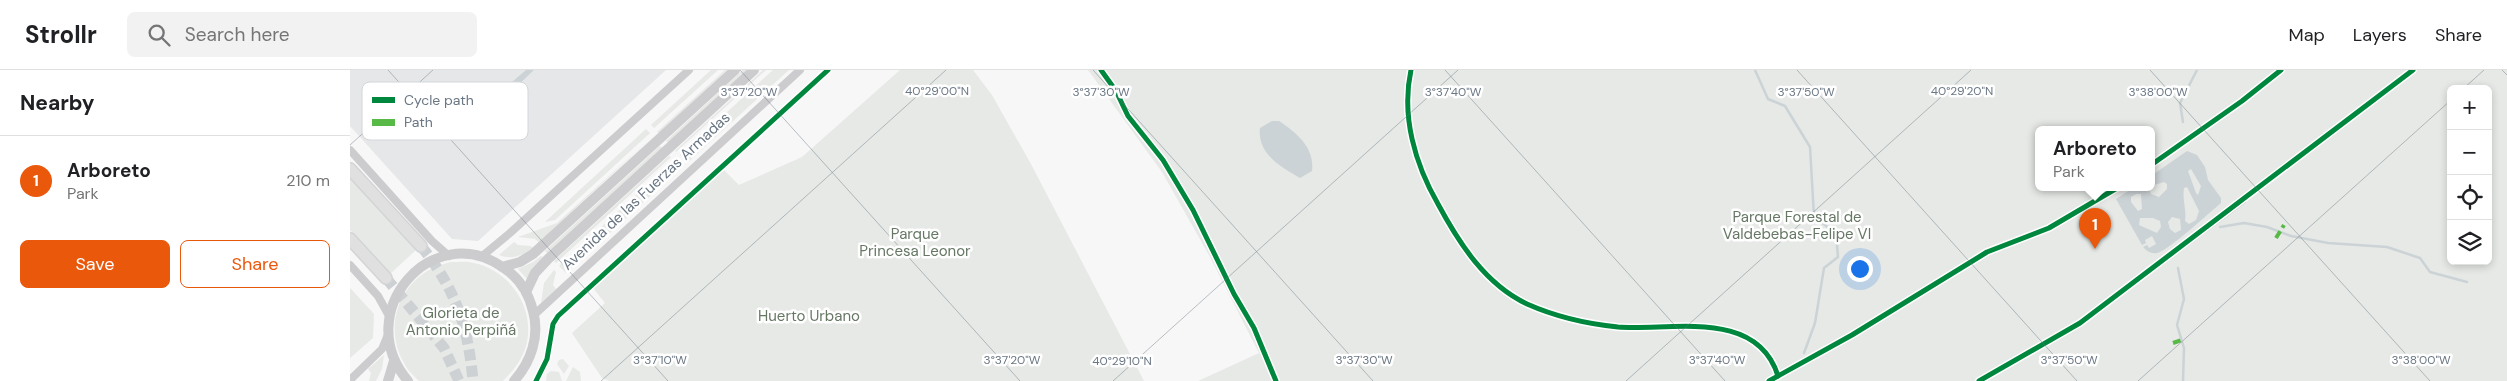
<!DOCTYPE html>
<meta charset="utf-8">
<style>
body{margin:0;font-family:"DM Sans",sans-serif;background:#f2f2f2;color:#202124}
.controls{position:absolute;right:15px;top:15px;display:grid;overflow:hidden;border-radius:8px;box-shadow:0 2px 8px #0003}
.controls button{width:45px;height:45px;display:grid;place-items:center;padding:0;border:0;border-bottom:1px solid #e0e0e0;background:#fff;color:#202124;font:25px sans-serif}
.you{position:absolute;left:1509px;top:198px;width:18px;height:18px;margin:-12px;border:4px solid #fff;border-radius:50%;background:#1a73e8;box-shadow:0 0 0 8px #1a73e833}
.badge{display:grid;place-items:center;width:32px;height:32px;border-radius:50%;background:#ea580c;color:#fff;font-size:16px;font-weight:700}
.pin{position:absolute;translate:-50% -41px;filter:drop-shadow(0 1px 2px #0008)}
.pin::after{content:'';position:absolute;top:26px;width:18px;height:15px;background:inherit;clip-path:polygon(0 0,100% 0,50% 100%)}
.popup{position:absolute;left:1685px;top:56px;width:120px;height:65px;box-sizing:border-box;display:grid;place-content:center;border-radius:8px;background:#fff;filter:drop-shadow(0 1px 4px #0005);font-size:16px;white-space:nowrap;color:#757577}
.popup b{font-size:19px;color:#202124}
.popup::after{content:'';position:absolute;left:50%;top:100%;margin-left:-10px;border:10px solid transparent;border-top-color:#fff}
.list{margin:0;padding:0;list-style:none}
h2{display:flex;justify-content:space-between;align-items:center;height:65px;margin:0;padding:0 20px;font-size:21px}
h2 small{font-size:16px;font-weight:400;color:#757577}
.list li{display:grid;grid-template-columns:32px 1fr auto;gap:15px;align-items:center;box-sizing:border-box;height:90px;padding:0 20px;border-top:1px solid #e0e0e0}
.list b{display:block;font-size:19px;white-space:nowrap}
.list p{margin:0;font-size:16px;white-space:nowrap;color:#757577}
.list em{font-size:16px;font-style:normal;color:#757577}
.actions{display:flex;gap:10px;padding:15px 20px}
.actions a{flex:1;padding:11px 0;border:1px solid #ea580c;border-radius:8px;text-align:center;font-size:18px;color:#ea580c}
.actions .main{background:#ea580c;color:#fff}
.icon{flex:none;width:28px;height:28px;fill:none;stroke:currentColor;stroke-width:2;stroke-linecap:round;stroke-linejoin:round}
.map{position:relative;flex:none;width:2157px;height:311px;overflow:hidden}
header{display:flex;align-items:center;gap:30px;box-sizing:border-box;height:70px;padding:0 25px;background:#fff;border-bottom:1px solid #e0e0e0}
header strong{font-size:24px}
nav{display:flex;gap:28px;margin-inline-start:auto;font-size:18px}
.search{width:350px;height:45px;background:#f2f2f2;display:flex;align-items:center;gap:12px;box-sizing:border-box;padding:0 18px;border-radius:8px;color:#757577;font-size:19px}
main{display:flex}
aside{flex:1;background:#fff}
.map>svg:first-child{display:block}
</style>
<header>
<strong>Strollr</strong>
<div class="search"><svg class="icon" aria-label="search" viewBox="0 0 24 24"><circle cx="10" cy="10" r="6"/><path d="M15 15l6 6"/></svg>Search here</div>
<nav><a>Map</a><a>Layers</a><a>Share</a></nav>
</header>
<main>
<aside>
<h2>Nearby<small></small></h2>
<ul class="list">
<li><span class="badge">1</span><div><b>Arboreto</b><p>Park</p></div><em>210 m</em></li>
</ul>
<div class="actions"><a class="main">Save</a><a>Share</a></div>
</aside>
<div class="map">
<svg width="2157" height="311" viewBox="0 0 2157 311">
<rect width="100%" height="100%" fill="#f7f7f7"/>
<path fill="#e6e7e8" d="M0,0H316L128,171L102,169L0,56Z"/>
<g fill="#e6e9e5" fill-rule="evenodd">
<path d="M361,0H368L304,58L301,55Z"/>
<path d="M375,0H377L309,63L307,62Z"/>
<path d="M393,0H398L318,73L316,71Z"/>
<path d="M413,0H416L326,82L325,81Z"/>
<path d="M423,0H439L337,93L330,85Z"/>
<path d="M550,0H623L642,25L682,96L794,311H259L252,308L222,263L255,233L243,218L374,100L389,115L452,87Z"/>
<path d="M738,0H2157V311H848L909,283L860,187L812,102ZM2101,19H2138V191H2101ZM1689,60H1801V118H1689Z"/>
<path d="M296,59L300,63L205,150L195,152Z"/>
<path d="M302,67L189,172L185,169L168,167L207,153Z"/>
<path d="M310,76L312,78L197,183L195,181Z"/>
<path d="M319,86L321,87L206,193L204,191Z"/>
<path d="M324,90L331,98L216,203L209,196Z"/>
<path d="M0,108L66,180L40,204L0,160Z"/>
<path d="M164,172L168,175L181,176L183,178C171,186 163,190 149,185Z"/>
<path d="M191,186L193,187L177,209L168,199L183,192Z"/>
<path d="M101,192C109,192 117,191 124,193C161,201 186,239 176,276C172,290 163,301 153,311H69C64,306 57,300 54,293C35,260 46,219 79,200C86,196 94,194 101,192Z"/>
<path d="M204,200L206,202L203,215L206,219L191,233L194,213Z"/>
<path d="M0,218L24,244L23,268L0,288Z"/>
<path d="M34,285L32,299L26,311H19L21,303L18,299Z"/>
<path d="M213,289L219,296L214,304L207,294L209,290Z"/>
<path d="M223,297L230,302L231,311H216Z"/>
<path d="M201,301L209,302L212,311H196L197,304Z"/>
</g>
<g fill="#ccd3d6" fill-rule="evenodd">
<path d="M176,0H184L166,17L162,12Z"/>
<path d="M922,51H929C947,63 965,78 962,101L950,108C931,97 907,84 910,58Z"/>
<path d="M1837,81L1847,85L1855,97L1858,110L1871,128V133C1860,142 1818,181 1807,183C1801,184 1797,181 1793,177L1797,175L1799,178L1806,174L1802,166L1795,170L1796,173L1792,175L1766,129L1783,118H1799L1801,124L1809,127L1817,119V114L1814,112L1801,116V106ZM1841,99L1851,116L1848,125L1846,123L1838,101ZM1837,117L1849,141L1846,150L1839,154L1835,151C1837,140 1832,130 1834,118ZM1786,124H1791L1792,139L1788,141L1781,132V127ZM1822,147L1830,149L1831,160L1825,163L1820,159L1818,152ZM1790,148H1803L1810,151L1811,157L1807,163L1789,155Z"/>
</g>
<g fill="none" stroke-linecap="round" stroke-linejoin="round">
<g stroke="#ccd3d6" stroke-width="2.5">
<path d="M1405,0L1418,29L1435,36L1460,77L1464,147L1486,163L1488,187L1474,198L1465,253L1454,283"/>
<path d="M1833,52L1830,33L1847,0"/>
<path d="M1870,157L1894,153L1917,157L1941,166L1978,173L2037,177L2070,188L2080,202L2117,212"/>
<path d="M1828,198L1834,229L1827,255L1834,278L1833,311"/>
</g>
<g stroke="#cdd1d4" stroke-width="11" stroke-dasharray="11 5.5" stroke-linecap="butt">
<path d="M71,176C106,220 118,256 123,311"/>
<path d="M36,208L94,278L109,311"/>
</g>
<defs>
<g id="secondary">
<path d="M0,99L71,176"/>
<path d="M0,169L36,208"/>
</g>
</defs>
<use href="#secondary" stroke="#d3d4d5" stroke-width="14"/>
<g stroke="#ccccce" stroke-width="6">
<path d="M1801,95L1853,59"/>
<path d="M1419,311L1502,265L1637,182L1699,158L1767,118"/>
<path d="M1629,311L1730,253L1893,131"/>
</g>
<g stroke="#ccccce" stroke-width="8">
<path d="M0,80L82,171L99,186"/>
<path d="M131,187L160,163L339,0"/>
<path d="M0,195L28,226L38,244"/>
<path d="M184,245L450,0"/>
<path d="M0,310L32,279L37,267"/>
</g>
<g stroke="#ccccce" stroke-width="10">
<path d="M152,197L170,192L183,184L385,0"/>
<path d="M176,222L185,203L198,189L404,0"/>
<path d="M38,311L44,291"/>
<path d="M58,311C0,243 82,147 154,198C169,208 179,224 183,241C190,266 181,292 164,311"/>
</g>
<use href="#secondary" stroke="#e0e0e1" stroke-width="11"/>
<g stroke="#58b947" stroke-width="4" stroke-dasharray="8 4" stroke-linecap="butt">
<path d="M1926,168L1934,155"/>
<path d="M1823,273L1834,269"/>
</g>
<defs>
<g id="cycleway">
<path d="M751,0L766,21L778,46L813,90L843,140L884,224L904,258L926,311"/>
<path d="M1061,0C1051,46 1065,94 1088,134C1109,173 1135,214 1177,234C1204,246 1238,254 1268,257C1321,261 1407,238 1428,306"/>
<path d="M1801,95L1892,31L1931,0"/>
<path d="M186,311L197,289L203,254L208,246L478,0"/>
<path d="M1419,311L1502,265L1637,182L1699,158L1767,118"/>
<path d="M1629,311L1730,253L2063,0"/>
</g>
</defs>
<use href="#cycleway" stroke="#fff" stroke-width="8"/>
<use href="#cycleway" stroke="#00873e" stroke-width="5"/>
</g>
<path fill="none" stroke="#6a7784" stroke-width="1" stroke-opacity="0.45" d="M38,0L318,311M390,0L670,311M743,0L1023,311M1095,0L1375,311M1447,0L1727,311M1800,0L2080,311M2152,0L2157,5M2113,19L2134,0M0,75L83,0M251,311L596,0M763,311L1108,0M1276,311L1621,0M1788,311L2101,30"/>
<g text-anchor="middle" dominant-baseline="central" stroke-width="5" stroke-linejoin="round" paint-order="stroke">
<g font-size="15" fill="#6a7784" stroke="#fff">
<text transform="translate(296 121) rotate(-43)">Avenida de las Fuerzas Armadas</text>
</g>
<g font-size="15" fill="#667764" stroke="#fff">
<text x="1447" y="147">Parque Forestal de<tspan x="1447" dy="17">Valdebebas-Felipe VI</tspan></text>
<text x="565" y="164">Parque<tspan x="565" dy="17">Princesa Leonor</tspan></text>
<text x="111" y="243">Glorieta de<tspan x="111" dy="17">Antonio Perpiñá</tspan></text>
<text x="459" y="246">Huerto Urbano</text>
</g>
</g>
<rect x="12" y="12" width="166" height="58" rx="8" fill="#fff" stroke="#d2d6da" stroke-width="1"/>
<rect x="22" y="27" width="23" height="6" fill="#00873e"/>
<rect x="22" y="49" width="23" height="7" fill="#58b947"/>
<g font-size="14" fill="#6a7784">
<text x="54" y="35">Cycle path</text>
<text x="54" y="57">Path</text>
</g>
<g font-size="12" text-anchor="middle" fill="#6a7784" stroke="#fff" stroke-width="5" stroke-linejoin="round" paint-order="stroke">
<text x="587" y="25">40°29'00"N</text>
<text x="1612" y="25">40°29'20"N</text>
<text x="399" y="26">3°37'20"W</text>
<text x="751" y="26">3°37'30"W</text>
<text x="1103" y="26">3°37'40"W</text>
<text x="1456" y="26">3°37'50"W</text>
<text x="1808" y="26">3°38'00"W</text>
<text x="310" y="294">3°37'10"W</text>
<text x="662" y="294">3°37'20"W</text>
<text x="1014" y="294">3°37'30"W</text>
<text x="1367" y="294">3°37'40"W</text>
<text x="1719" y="294">3°37'50"W</text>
<text x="2071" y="294">3°38'00"W</text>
<text x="772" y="295">40°29'10"N</text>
</g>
</svg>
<div class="controls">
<button>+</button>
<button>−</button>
<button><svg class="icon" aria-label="locate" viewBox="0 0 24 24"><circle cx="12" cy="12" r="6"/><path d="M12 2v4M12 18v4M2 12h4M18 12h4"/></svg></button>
<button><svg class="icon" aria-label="layers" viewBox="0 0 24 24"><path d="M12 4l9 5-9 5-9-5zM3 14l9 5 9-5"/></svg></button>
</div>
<div class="you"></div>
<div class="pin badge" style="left:1745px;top:179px">1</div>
<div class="popup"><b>Arboreto</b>Park</div>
</div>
</main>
